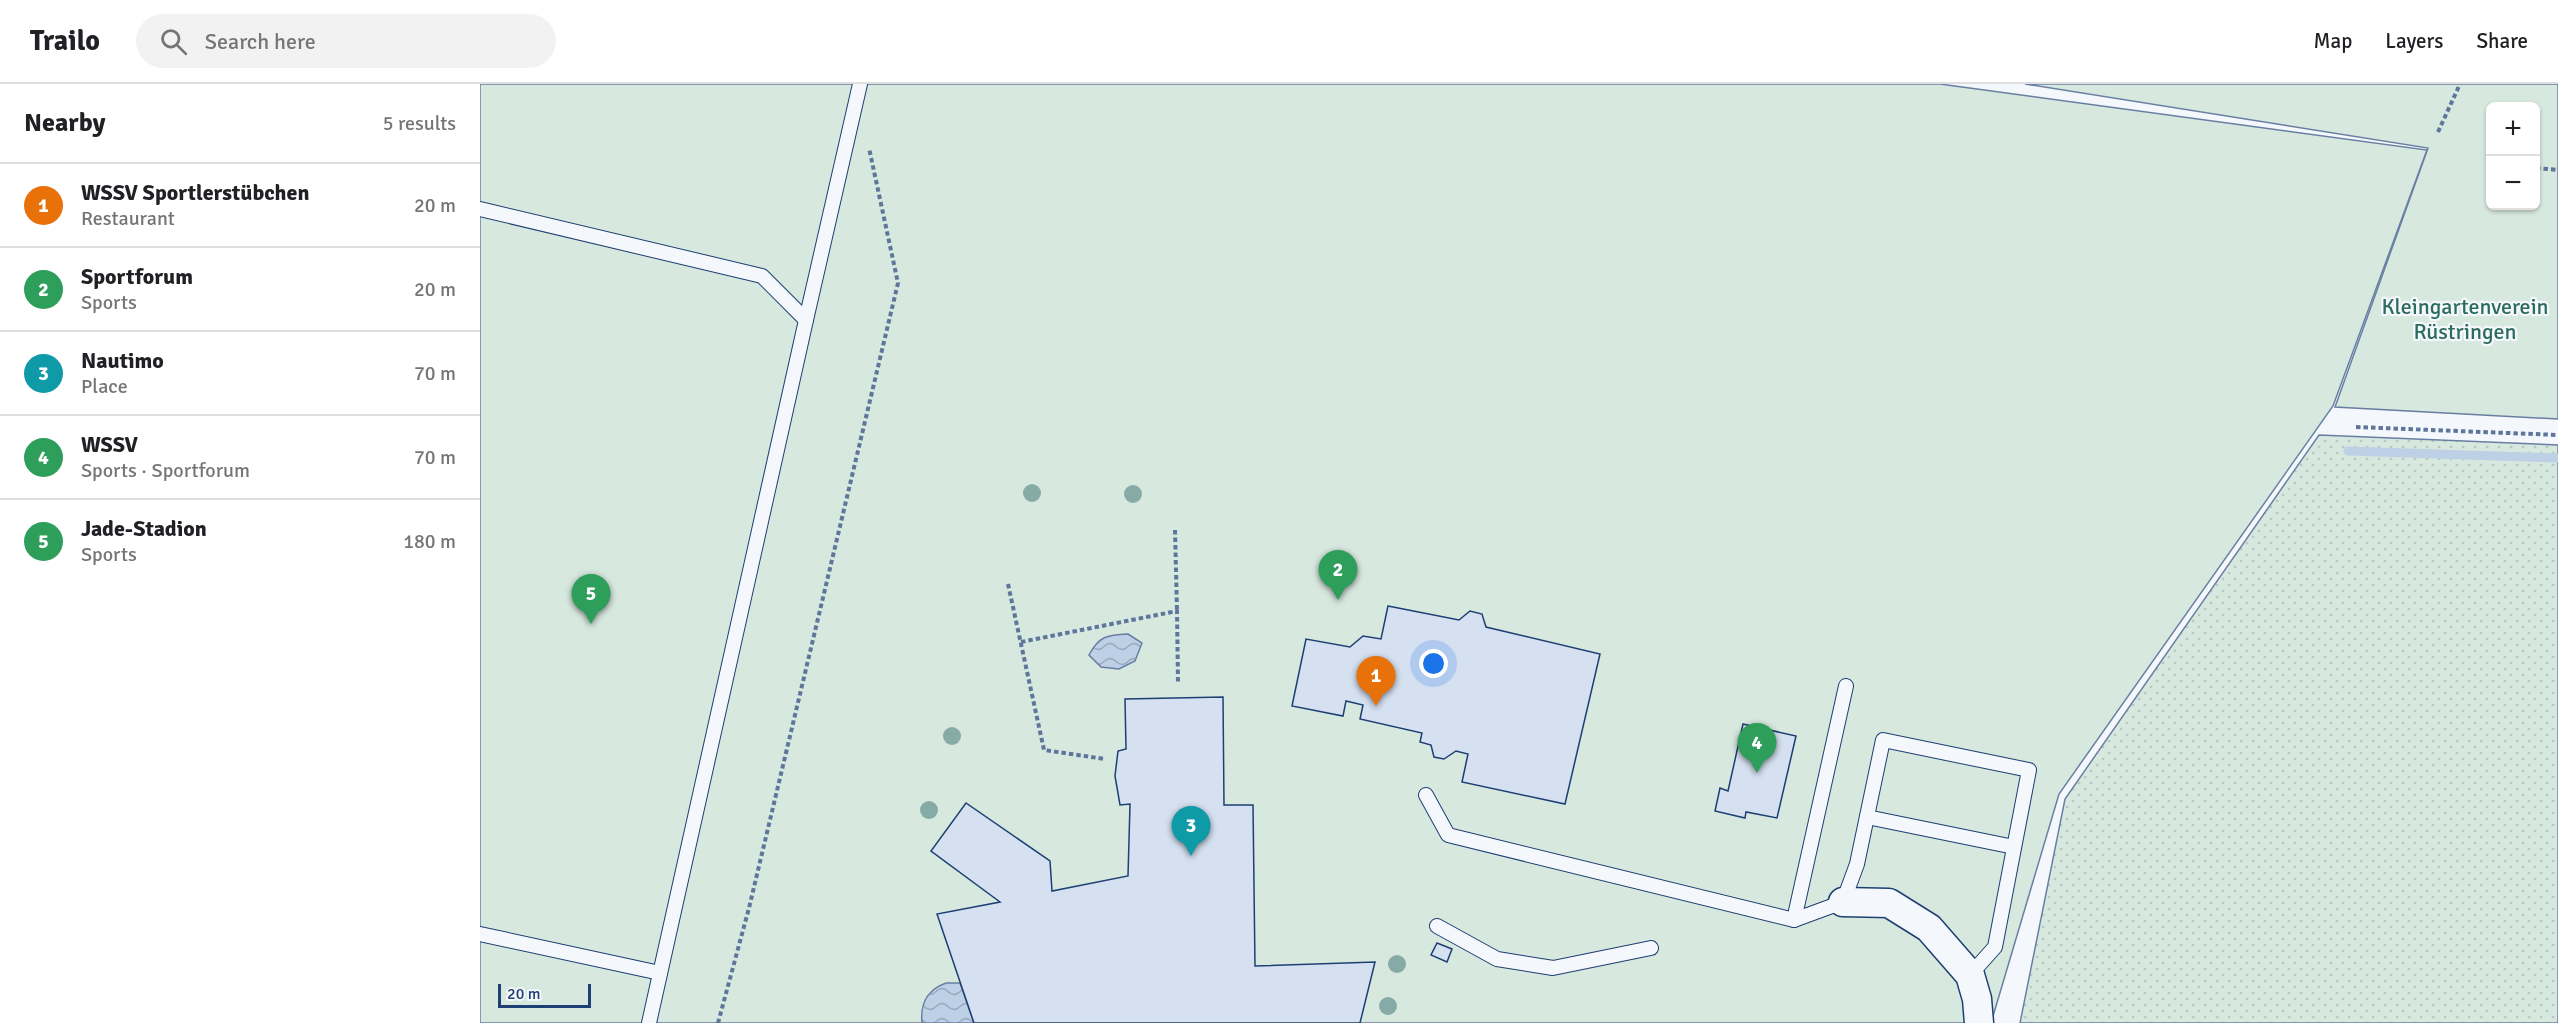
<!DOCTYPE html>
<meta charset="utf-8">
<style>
body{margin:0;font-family:Signika,sans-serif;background:#f2f2f2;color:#202124}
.controls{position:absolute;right:18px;top:18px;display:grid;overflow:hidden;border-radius:9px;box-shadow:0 2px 4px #0004}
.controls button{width:54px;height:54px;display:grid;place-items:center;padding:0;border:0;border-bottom:2px solid #e0e0e0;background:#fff;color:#202124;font:30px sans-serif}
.scale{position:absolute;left:18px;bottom:15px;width:93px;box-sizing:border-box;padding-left:6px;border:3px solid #1d3f73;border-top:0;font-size:16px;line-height:21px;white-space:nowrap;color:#1d3f73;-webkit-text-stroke:4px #f4f7fb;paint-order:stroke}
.you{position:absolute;left:954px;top:580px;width:21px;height:21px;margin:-15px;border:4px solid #fff;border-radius:50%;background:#1a73e8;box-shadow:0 0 0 9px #1a73e833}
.badge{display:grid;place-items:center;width:39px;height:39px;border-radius:50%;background:#c62828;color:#fff;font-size:20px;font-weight:700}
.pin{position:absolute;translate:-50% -50px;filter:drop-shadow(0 2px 3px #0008)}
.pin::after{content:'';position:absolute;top:32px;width:21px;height:18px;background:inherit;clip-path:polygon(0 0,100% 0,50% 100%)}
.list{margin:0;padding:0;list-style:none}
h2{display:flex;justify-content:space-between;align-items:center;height:78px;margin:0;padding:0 24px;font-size:26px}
h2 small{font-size:20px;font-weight:400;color:#757577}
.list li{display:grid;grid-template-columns:39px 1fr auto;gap:18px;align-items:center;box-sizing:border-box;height:84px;padding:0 24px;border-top:2px solid #e0e0e0}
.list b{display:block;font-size:22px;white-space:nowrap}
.list p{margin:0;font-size:20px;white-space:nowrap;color:#757577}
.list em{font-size:20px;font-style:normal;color:#757577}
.icon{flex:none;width:33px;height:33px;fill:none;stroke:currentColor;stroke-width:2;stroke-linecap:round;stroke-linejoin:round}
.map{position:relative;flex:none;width:2078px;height:939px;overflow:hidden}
header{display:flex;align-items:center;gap:36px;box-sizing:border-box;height:84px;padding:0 30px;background:#fff;border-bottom:2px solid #e0e0e0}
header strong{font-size:28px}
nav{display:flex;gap:33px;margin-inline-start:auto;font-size:21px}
.search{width:420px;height:54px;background:#f2f2f2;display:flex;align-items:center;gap:15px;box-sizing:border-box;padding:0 21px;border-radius:33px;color:#757577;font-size:22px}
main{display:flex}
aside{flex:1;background:#fff}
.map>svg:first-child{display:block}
</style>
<header>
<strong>Trailo</strong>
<div class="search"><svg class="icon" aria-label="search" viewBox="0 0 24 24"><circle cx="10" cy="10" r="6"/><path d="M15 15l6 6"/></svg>Search here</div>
<nav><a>Map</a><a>Layers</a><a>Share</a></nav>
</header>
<main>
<aside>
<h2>Nearby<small>5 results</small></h2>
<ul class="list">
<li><span class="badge" style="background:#e8710a">1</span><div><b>WSSV Sportlerstübchen</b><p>Restaurant</p></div><em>20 m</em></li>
<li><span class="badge" style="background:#2e9e5b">2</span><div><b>Sportforum</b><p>Sports</p></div><em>20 m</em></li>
<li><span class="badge" style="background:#0f9aa8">3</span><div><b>Nautimo</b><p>Place</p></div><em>70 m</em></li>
<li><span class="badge" style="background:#2e9e5b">4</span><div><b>WSSV</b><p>Sports · Sportforum</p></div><em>70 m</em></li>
<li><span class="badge" style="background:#2e9e5b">5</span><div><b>Jade-Stadion</b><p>Sports</p></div><em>180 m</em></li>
</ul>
</aside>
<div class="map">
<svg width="2078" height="939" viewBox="0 0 2078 939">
<defs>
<pattern id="grass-dots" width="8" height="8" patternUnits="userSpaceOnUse" patternTransform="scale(1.5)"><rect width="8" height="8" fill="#d7e8df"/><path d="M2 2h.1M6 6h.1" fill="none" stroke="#b8c8c3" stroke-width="1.8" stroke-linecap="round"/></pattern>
<pattern id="water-waves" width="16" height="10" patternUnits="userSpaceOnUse" patternTransform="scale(1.5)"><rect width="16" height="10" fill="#bed0e5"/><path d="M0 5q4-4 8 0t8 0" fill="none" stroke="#9aaabe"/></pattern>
</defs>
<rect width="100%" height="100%" fill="#f4f7fb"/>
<path fill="url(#grass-dots)" stroke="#687fa3" stroke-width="1.5" d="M1839,351L2078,361V939H1540L1585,715Z"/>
<g fill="#d7e8df" stroke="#687fa3" stroke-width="1.5" fill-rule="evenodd">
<path d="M0,0H1460L1947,66L1853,322L1579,710L1511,939H0Z"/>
<path d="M1545,0H2078V335L1855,323L1948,64ZM2010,22H2056V122H2010Z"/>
</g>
<g fill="url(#water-waves)" stroke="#687fa3" stroke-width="1.5">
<path d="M648,550L662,559L655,577L639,585L621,583L609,571C619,552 627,551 648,550Z"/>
<path d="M466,899H480L494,939H442C440,919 447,906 466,899Z"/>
</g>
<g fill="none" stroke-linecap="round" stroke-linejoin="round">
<path stroke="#bed0e5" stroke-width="9" d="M1868,367L2078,374"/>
</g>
<g fill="#d5e0f0" stroke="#1d3f73" stroke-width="1.5">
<path d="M908,522L979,536L990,527L1002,530L1006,543L1120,570L1085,720L982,698L988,670L976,667L964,675L954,673L951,661L940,658L942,649L880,635L883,621L866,617L863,632L812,622L826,555L870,563L883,552L901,555Z"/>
<path d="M743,613L744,721H773L775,882L895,878L880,939H494L457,830L520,818L451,767L486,719L570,777L572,807L648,792L650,720L640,721L635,692L638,667L646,665L645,615Z"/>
<path d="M1263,640L1316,652L1297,734L1266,728L1265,734L1235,727L1240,704L1248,707Z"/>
<path d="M957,859L972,865L967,878L951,871Z"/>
</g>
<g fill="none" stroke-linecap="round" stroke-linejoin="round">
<defs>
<g id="lane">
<path d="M0,125L282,192L326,236L169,939"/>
<path d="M326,236L380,0"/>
<path d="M946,711L968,751L1314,836L1363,818L1377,780L1403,656L1549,686L1515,863L1490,891"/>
<path d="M1387,733L1534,763"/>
<path d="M1314,836L1366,602"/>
<path d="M957,842L1017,875L1073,884L1171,864"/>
<path d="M0,850L180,889"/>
</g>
<path id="street" d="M1363,818L1409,819L1449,844L1490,891L1497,915L1499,939"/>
</defs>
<use href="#lane" stroke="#1d3f73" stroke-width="16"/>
<use href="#street" stroke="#1d3f73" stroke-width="31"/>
<g stroke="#5e769c" stroke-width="4" stroke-dasharray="4.5 3" stroke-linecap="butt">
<path d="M1958,48L1980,0"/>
<path d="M2056,84L2078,86"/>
<path d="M1876,343L2078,351"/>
<path d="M695,446L697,527"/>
<path d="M528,500L564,666L625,675"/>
<path d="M541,558L697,527L698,598"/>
<path d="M238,939L269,824L418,199L389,64"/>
</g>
<use href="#lane" stroke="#f4f7fb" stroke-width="14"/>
<use href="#street" stroke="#f4f7fb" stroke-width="28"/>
</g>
<g fill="#86aba6">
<circle cx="552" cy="409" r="9"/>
<circle cx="653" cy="410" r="9"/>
<circle cx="472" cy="652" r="9"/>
<circle cx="449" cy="726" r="9"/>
<circle cx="917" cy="880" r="9"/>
<circle cx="908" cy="922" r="9"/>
</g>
<g text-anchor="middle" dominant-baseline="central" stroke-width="4.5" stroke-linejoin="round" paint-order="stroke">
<g font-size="22" fill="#2c6c60" stroke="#f4f7fb">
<text x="1985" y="222">Kleingartenverein<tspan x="1985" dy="25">Rüstringen</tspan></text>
</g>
</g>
</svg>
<div class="controls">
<button>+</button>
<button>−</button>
</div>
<div class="scale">20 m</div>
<div class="you"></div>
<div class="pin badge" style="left:896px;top:622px;background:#e8710a">1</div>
<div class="pin badge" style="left:858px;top:516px;background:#2e9e5b">2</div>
<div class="pin badge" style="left:711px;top:772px;background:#0f9aa8">3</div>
<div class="pin badge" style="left:1277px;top:689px;background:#2e9e5b">4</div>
<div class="pin badge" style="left:111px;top:540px;background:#2e9e5b">5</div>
</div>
</main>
